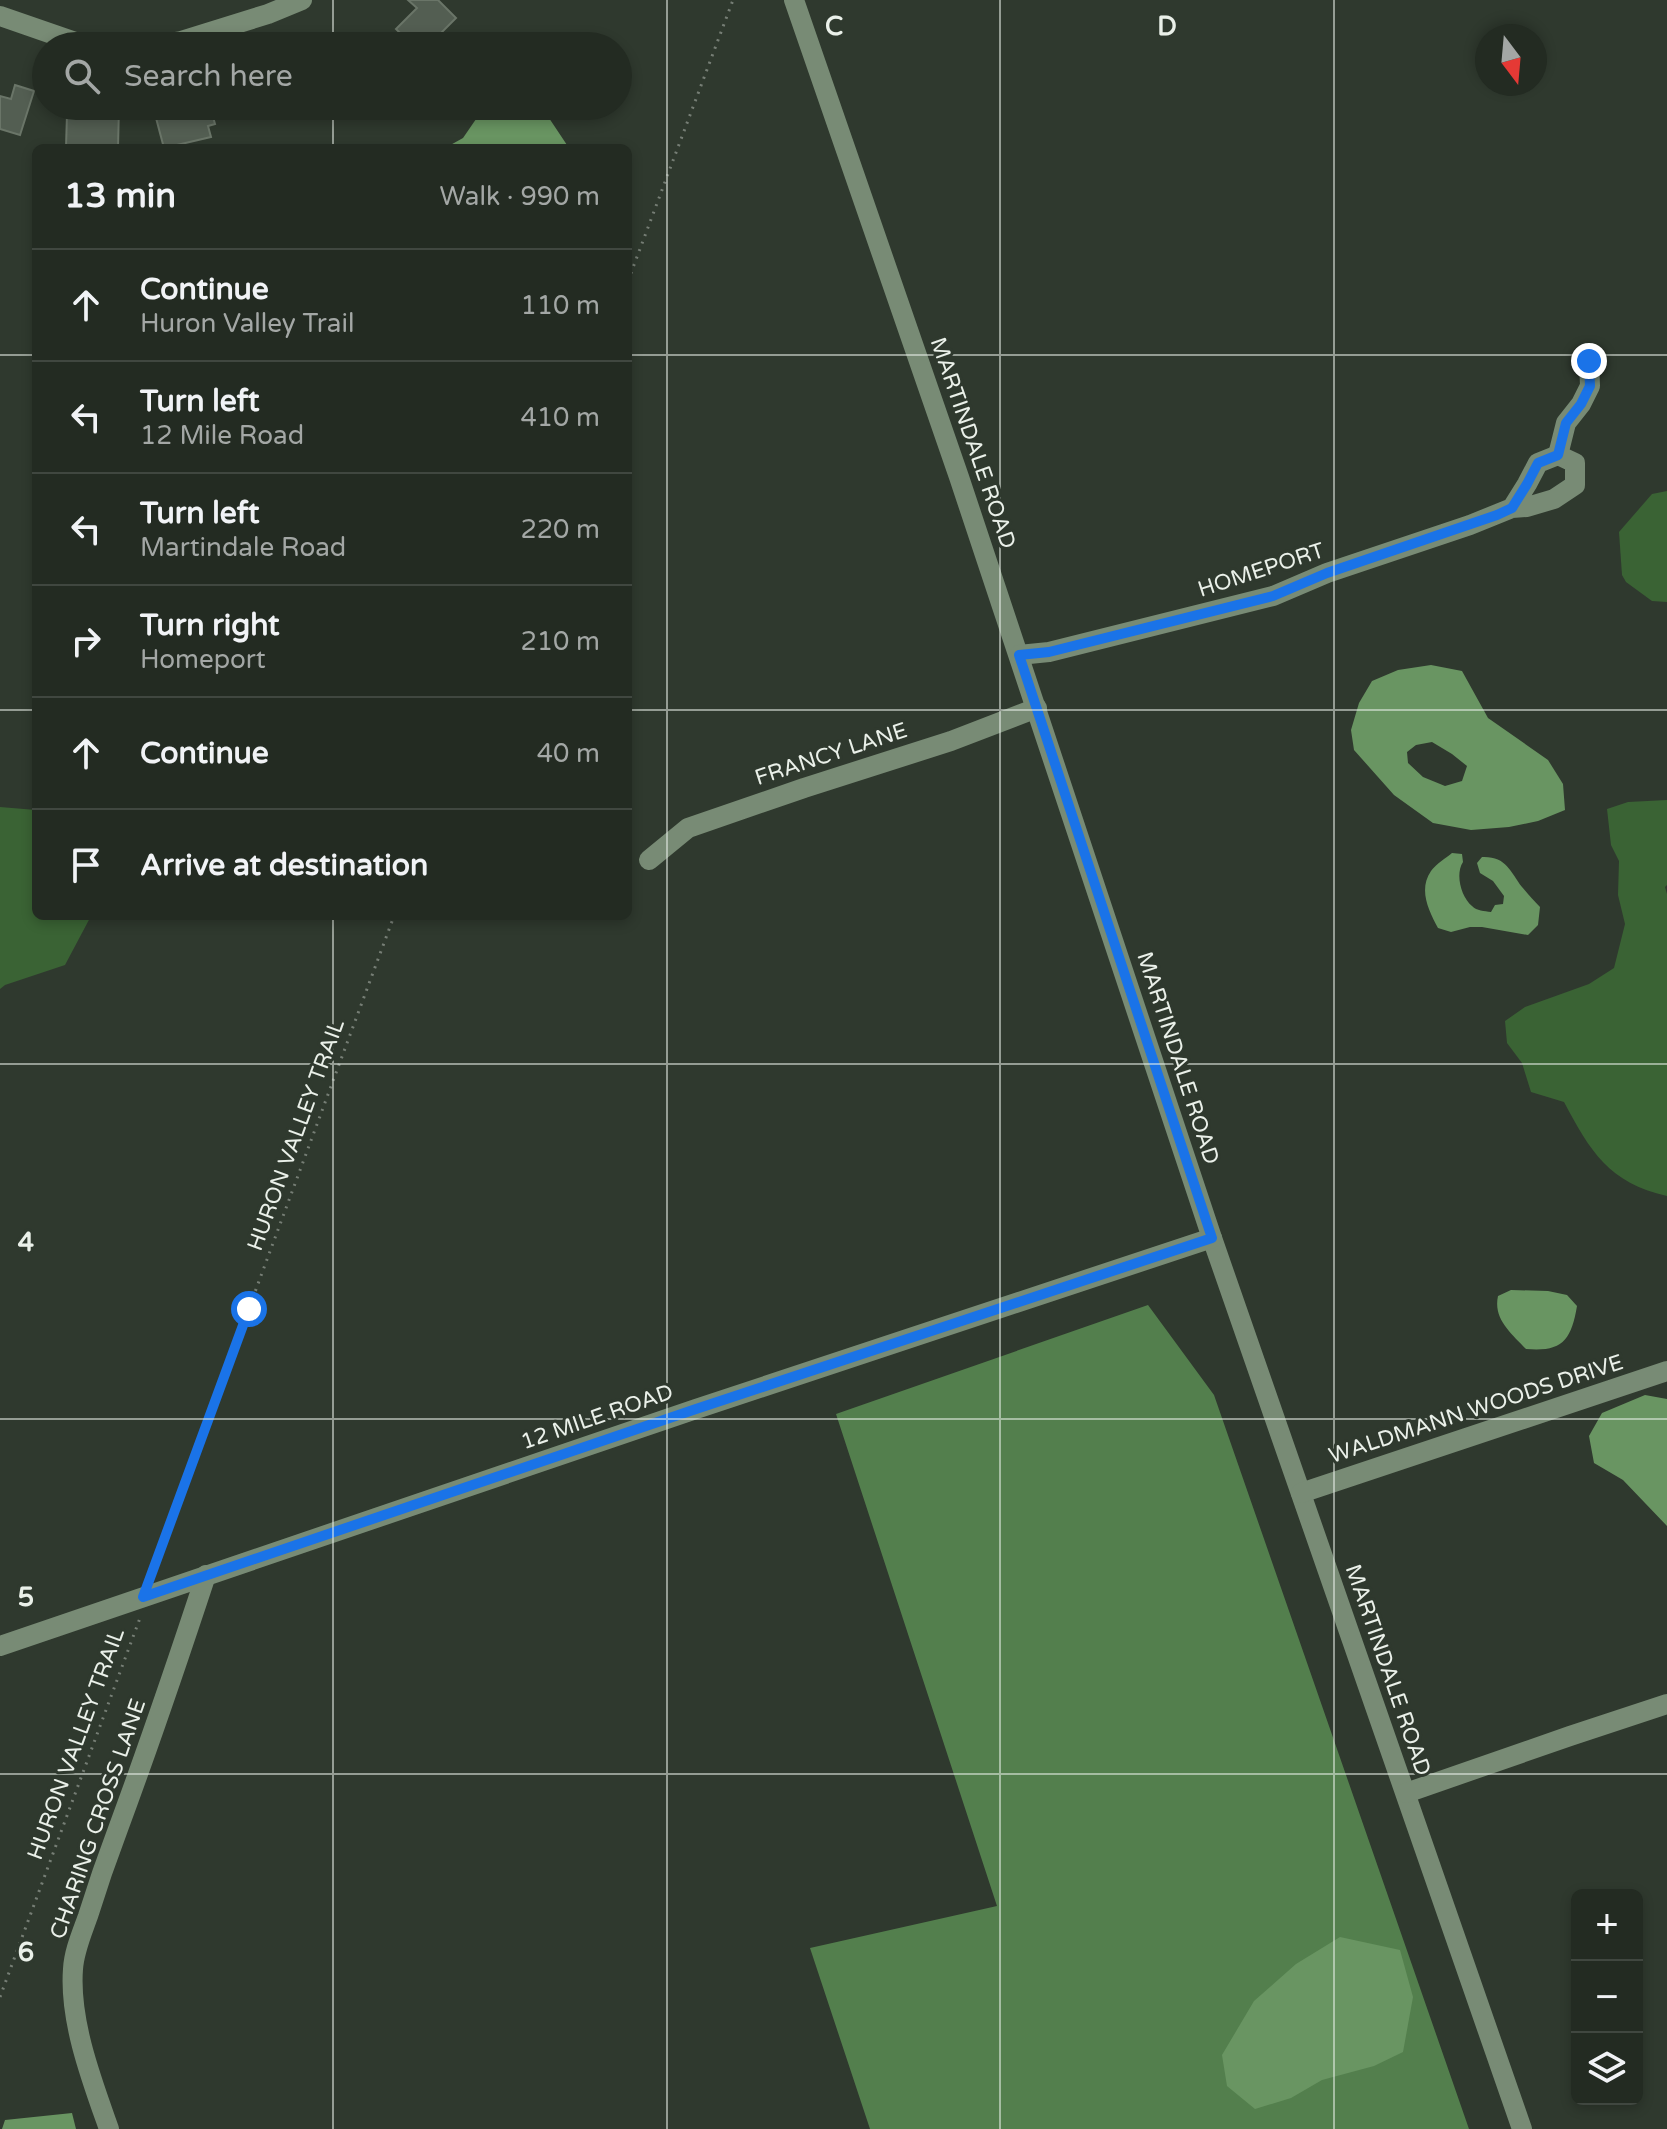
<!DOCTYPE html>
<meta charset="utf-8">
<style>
body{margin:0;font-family:"Varela Round",sans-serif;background:#2b332a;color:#f1f3f6}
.controls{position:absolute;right:24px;bottom:24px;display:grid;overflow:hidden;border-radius:12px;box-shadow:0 4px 12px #0003}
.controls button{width:72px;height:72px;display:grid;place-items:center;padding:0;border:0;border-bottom:2px solid #404740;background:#232b22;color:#f1f3f6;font:40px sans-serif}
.compass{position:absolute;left:1475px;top:24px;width:72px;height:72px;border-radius:50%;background:#232b22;box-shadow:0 4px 12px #0003;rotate:164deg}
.stop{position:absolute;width:24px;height:24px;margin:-18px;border:6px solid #1a73e8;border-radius:50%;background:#fff}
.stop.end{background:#1a73e8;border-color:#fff;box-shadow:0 2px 8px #0008}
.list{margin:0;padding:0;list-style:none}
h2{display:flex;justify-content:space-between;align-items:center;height:104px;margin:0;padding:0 32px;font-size:34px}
h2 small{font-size:26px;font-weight:400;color:#a3a7a5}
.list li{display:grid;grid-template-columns:52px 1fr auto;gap:24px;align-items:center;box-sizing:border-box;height:112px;padding:0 32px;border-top:2px solid #404740}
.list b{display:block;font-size:30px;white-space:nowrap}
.list p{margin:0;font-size:26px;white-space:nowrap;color:#a3a7a5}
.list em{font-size:26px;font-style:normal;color:#a3a7a5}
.icon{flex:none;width:44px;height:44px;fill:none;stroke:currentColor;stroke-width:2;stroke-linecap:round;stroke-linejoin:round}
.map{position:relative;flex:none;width:1667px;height:2129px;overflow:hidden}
.search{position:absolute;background:#232b22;box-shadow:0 4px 12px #0003;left:32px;top:32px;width:600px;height:88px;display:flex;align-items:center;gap:20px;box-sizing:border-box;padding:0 28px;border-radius:44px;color:#a3a7a5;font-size:30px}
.panel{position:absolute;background:#232b22;box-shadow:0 4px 12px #0003;left:32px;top:144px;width:600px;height:776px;border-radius:12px}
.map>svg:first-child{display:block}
</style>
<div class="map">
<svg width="1667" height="2129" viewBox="0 0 1667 2129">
<rect width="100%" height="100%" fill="#2f392e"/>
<g fill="#3a6334">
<path d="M1667,491V602L1652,601L1626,582L1622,575L1619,532L1652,494Z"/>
<path d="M1667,800V885L1665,887L1667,894V1196C1609,1183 1590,1151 1564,1102L1531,1092L1522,1063L1507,1043L1505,1021L1525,1007L1589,984L1614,968L1625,924L1618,895L1619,861L1611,845L1607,809L1628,802Z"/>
<path d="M0,807L36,810V916H91L65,965L5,985L0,989Z"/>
</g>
<path fill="#537f4d" d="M1148,1305L1214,1395L1469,2129H870L810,1948L997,1906L836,1414Z"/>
<g fill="#699562" fill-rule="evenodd">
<path d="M485,106H541L569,148H445L463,138Z"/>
<path d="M1431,665L1462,671L1488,718L1548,760L1563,784L1565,810L1538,821L1509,827L1471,830L1433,823L1394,795L1354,750L1351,730L1359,703L1372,681L1398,670ZM1432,742L1452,754L1467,766L1462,781L1445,786L1423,777L1408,763L1407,752L1416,745Z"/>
<path d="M1452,853L1462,854L1463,862C1455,874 1461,897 1472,906C1477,911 1484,911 1491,912L1495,905L1503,904L1504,896L1493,881L1480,873L1477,863L1482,857C1506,856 1510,871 1522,887C1528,894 1534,901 1540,907L1538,925L1528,935L1482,927H1470L1451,932L1438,928C1429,911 1418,890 1431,871C1436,864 1446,858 1452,853Z"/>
<path d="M1511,1290L1548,1291L1567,1295L1577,1306C1571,1341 1562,1352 1526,1349C1511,1333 1493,1319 1498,1296Z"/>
<path d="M1645,1395L1667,1399V1526L1623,1480L1594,1463L1589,1436L1602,1413Z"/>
<path d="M1340,1937L1400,1950L1413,1997L1403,2052L1374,2066L1322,2080L1291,2098L1255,2109L1227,2086L1222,2055L1254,2001L1296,1964Z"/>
<path d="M72,2113L76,2129H2L5,2120Z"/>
</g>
<g fill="#535e52" stroke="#6a7568" stroke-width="2">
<path d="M408,0H438L456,18L428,46H413L396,29L417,8Z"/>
<path d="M15,85L34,91L20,135L0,129V96L11,99Z"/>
<path d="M187,106H210L215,124L208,126L211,137L164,148L156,118L188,110Z"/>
<path d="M99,107H119L118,148L66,147L67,114L81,115V110H99Z"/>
</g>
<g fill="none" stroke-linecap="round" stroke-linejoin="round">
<g stroke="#767e75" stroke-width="3" stroke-dasharray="2 6" stroke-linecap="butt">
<path d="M628,281L733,0"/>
<path d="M150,1576L394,916"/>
<path d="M0,1997L140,1618"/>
</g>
<g stroke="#788b75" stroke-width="20">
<path d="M794,0L959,477L1212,1238L1522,2129"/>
<path d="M0,16L81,44L99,46"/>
<path d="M150,46L181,41L268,14L302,0"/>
<path d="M1558,455L1566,423L1581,404L1590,386L1589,361"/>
<path d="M1019,655L1049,652L1273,596L1327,573L1470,525L1512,508L1527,507L1554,499L1575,485V463L1558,455L1538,463L1527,484L1512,508"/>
<path d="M649,860L688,828L804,788L951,741L1037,708"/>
<path d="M1301,1493L1667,1371"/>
<path d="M0,1646L696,1409L1212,1238"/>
<path d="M1406,1793L1570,1736L1667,1704"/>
<path d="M109,2129C92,2081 69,2021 73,1969C74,1951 82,1933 88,1916C97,1887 107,1858 118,1829C149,1745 178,1660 206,1575"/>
</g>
</g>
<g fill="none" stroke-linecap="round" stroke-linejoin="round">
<path stroke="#1a73e8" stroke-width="10" d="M249,1309L143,1597L696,1409L1212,1238L1019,655L1049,652L1273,596L1327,573L1497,515L1512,508L1527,484L1538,463L1558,455L1566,423L1581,404L1590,386L1589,361"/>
</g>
<path fill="none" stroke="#eaf0e9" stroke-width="2" stroke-opacity="0.55" d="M333,0V46M667,0V2129M1000,0V2129M1334,0V2129M333,106V148M0,355H36M628,355H1667M0,710H36M628,710H1667M333,916V2129M0,1064H1667M0,1419H1667M0,1774H1667"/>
<g text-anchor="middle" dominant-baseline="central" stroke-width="6" stroke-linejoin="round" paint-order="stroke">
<g font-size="22" fill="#eaf0e9" stroke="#2f392e">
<text transform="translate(973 443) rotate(71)">MARTINDALE ROAD</text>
<text transform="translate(1261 570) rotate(-18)">HOMEPORT</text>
<text transform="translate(831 754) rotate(-18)">FRANCY LANE</text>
<text transform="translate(1178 1058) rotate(72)">MARTINDALE ROAD</text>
<text transform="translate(296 1135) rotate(-70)">HURON VALLEY TRAIL</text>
<text transform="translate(1476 1409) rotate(-18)">WALDMANN WOODS DRIVE</text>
<text transform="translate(597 1417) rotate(-19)">12 MILE ROAD</text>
<text transform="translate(1388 1670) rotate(71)">MARTINDALE ROAD</text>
<text transform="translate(76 1744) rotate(-70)">HURON VALLEY TRAIL</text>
<text transform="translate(98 1819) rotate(-71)">CHARING CROSS LANE</text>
</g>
</g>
<g font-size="26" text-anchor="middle" font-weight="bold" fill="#eaf0e9" stroke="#2f392e" stroke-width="6" stroke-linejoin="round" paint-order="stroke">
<text x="834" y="35">C</text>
<text x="1167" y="35">D</text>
<text x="26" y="1251">4</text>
<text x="26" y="1606">5</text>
<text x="26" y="1961">6</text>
</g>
</svg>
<div class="controls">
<button>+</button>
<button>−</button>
<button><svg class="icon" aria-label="layers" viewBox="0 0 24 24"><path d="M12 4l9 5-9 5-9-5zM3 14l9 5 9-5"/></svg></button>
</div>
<svg class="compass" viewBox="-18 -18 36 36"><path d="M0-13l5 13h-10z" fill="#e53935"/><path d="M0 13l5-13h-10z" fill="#a3a7a5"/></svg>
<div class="stop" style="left:249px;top:1309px"></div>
<div class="stop end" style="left:1589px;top:361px"></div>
<div class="search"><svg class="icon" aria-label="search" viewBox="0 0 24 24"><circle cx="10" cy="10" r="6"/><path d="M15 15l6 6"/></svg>Search here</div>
<section class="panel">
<h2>13 min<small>Walk · 990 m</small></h2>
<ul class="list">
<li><svg class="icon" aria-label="ahead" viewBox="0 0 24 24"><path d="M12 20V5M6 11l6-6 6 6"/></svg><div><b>Continue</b><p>Huron Valley Trail</p></div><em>110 m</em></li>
<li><svg class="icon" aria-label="left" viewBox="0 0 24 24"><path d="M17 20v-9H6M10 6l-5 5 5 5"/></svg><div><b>Turn left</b><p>12 Mile Road</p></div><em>410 m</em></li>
<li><svg class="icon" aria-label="left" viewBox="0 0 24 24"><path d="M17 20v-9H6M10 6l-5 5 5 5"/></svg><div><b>Turn left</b><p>Martindale Road</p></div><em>220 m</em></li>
<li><svg class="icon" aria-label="right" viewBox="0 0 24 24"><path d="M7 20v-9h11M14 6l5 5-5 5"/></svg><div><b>Turn right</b><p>Homeport</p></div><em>210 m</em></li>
<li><svg class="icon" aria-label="ahead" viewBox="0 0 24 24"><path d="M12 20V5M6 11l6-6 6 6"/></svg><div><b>Continue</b></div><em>40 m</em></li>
<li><svg class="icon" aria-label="arrive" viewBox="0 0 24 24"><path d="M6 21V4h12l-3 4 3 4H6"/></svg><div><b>Arrive at destination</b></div></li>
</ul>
</section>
</div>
